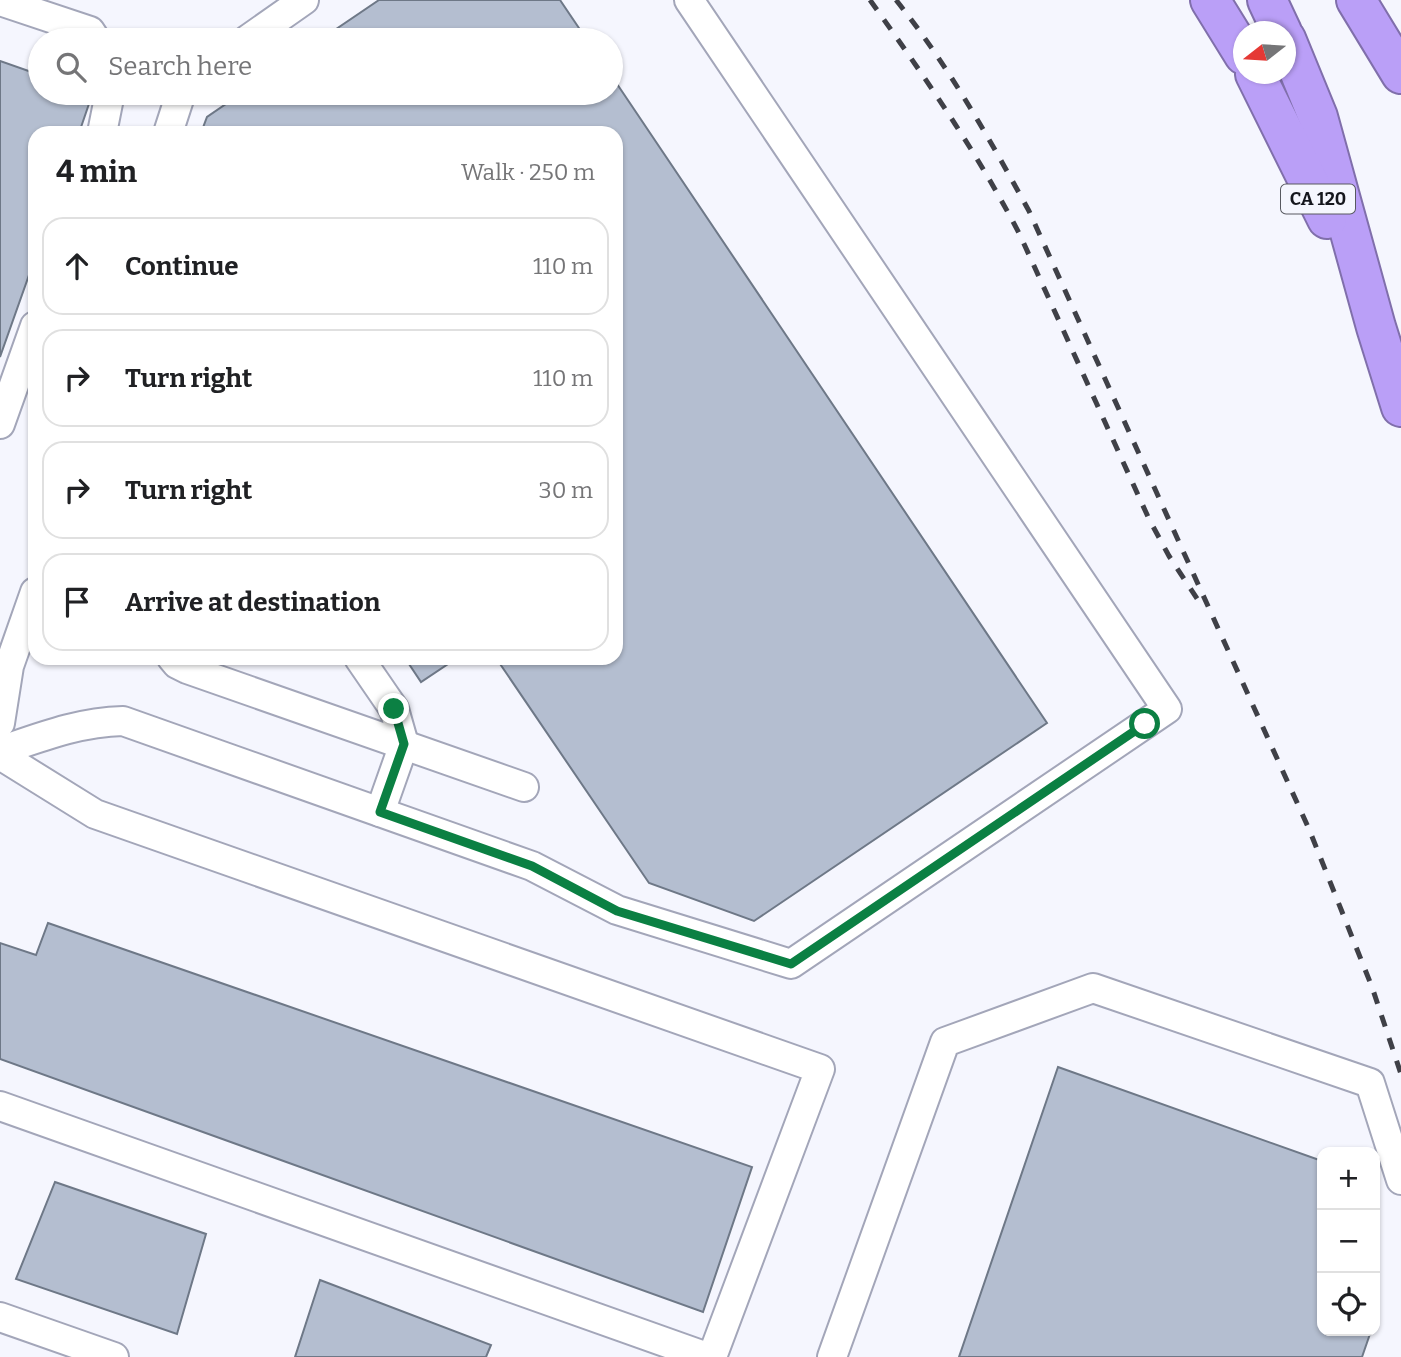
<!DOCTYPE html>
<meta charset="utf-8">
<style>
body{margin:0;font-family:Bitter,serif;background:#f6f6f6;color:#202124}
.controls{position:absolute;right:21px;bottom:21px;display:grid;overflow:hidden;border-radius:14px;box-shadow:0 2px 5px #0004}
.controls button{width:63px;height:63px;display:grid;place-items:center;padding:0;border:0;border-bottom:2px solid #e0e0e0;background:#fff;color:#202124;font:35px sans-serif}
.compass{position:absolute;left:1233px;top:21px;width:63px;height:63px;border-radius:50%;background:#fff;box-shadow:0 2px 5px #0004;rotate:253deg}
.stop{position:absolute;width:21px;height:21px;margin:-16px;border:5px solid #0b8043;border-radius:50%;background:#fff}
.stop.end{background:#0b8043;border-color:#fff;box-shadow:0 2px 7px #0008}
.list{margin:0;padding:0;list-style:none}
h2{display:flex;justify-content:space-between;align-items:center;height:91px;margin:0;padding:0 28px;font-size:30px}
h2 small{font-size:23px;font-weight:400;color:#757577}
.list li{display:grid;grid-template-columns:46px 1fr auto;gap:21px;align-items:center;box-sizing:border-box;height:98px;margin:0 14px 14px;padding:0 14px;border:2px solid #e0e0e0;border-radius:21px}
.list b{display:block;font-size:26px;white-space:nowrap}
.list em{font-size:23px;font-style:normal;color:#757577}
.icon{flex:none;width:38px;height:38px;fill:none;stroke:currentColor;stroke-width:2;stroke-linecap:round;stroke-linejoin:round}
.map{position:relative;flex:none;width:1401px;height:1357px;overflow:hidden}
.search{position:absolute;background:#fff;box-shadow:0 2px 5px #0004;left:28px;top:28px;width:595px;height:77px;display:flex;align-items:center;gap:18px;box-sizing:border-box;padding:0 24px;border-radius:38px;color:#757577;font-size:26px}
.panel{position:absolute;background:#fff;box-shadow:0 2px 5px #0004;left:28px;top:126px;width:595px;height:539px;border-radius:21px}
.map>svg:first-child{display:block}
</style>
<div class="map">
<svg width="1401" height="1357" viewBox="0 0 1401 1357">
<rect width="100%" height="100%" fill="#f5f6fe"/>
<g fill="#b4bed0" stroke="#6e7887" stroke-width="2">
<path d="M379,0H560L587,40H320Z"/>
<path d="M0,61L40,75V93L92,95L79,133H35V258L0,357Z"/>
<path d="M611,75L1047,723L754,921L649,883L496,658H616V133H201L207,117L242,93H611Z"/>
<path d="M405,658H457L421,682Z"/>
<path d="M48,923L752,1167L703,1312L0,1059V943L36,955Z"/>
<path d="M1058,1067L1322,1161V1331H1371L1362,1357H959Z"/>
<path d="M55,1182L206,1234L177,1334L16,1279Z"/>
<path d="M320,1280L491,1345L486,1357H295Z"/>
</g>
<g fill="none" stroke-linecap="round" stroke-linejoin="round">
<defs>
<g id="minor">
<path d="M0,1L90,31L96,40"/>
<path d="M247,40L304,0"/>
<path d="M102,133L110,93"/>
<path d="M168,133L181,93"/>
<path d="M0,424L35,326"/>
<path d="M172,658L177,664L187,669L524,787"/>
<path d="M359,658L394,709L404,744L380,812"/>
<path d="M0,723L9,666L35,592"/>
<path d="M0,751C41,737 79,722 123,721L532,866L617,910L791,964L1167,709L689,0"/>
<path d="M0,755L95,814L820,1069L712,1357"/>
<path d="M0,1106L707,1357"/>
<path d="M0,1317L114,1357"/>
<path d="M832,1357L945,1042L1093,988L1370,1083L1401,1180"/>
</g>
<g id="highway">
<path d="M1210,0L1244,55"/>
<path d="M1267,0L1282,32"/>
<path d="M1356,0L1401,74"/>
<path d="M1286,39L1318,117L1376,327L1401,407"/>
<path d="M1255,74L1327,219"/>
</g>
</defs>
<use href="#minor" stroke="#a3a6b9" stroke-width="32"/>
<use href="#highway" stroke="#806fab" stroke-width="42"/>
<use href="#minor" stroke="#fff" stroke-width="28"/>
<use href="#highway" stroke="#ba9ff7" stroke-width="38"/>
<g stroke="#3f4047" stroke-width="5" stroke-dasharray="12 12" stroke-linecap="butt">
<path d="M870,0C924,76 977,152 1020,235L1149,519L1169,556L1200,603"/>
<path d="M896,0C948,65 989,138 1029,211L1309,829L1372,987L1401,1074"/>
</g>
</g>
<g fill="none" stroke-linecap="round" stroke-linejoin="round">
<path stroke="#0b8043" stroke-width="9" d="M394,709L404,744L380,812L532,866L617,911L791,964L1145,724"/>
</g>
<g text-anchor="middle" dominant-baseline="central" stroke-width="5" stroke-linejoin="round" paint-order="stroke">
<rect fill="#f5f6fe" stroke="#585960" stroke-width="2" x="1281" y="184.5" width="74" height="29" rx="5"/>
<g font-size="18" font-weight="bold" fill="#15161d">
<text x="1318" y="199">CA 120</text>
</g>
</g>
</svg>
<div class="controls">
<button>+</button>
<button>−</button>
<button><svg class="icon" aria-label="locate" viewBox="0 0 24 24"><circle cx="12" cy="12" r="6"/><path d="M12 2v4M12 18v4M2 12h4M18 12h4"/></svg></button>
</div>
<svg class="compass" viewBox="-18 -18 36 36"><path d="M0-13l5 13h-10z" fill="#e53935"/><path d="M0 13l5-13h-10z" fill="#757577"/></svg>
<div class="stop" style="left:1145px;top:724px"></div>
<div class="stop end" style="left:394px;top:709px"></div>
<div class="search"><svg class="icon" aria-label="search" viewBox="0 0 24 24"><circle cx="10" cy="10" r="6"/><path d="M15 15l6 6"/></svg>Search here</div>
<section class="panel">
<h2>4 min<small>Walk · 250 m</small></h2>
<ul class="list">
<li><svg class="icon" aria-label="ahead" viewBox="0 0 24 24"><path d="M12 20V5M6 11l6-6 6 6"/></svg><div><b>Continue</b></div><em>110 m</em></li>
<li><svg class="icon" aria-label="right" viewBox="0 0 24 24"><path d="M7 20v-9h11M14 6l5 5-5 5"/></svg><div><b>Turn right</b></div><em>110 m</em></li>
<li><svg class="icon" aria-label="right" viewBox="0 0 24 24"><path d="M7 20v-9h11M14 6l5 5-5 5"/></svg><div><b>Turn right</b></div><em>30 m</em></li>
<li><svg class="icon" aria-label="arrive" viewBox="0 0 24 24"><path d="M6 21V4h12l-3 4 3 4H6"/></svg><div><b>Arrive at destination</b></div></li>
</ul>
</section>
</div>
